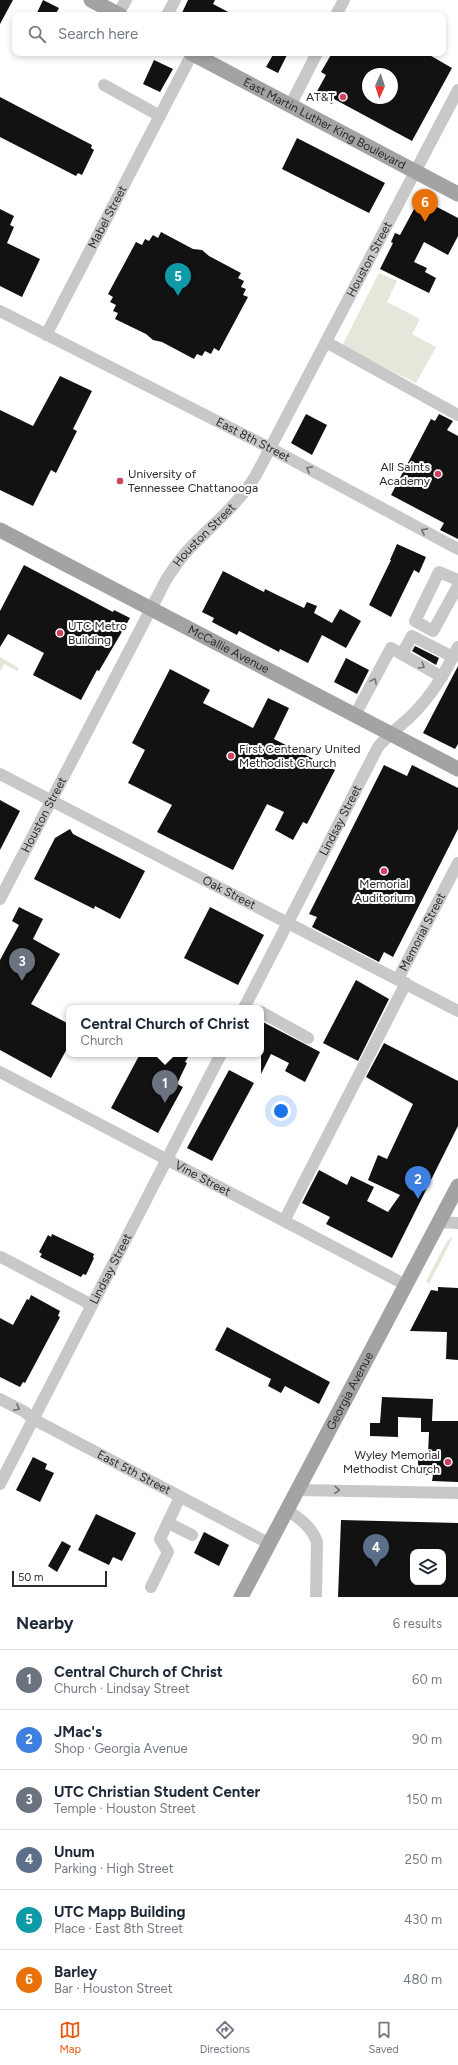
<!DOCTYPE html>
<meta charset="utf-8">
<style>
body{margin:0;font-family:Figtree,sans-serif;background:#f2f2f3;color:#1f2937}
.controls{position:absolute;right:12px;bottom:12px;display:grid;overflow:hidden;border-radius:8px;box-shadow:0 2px 6px #0003}
.controls button{width:36px;height:36px;display:grid;place-items:center;padding:0;border:0;border-bottom:1px solid #e0e1e3;background:#fff;color:#1f2937;font:20px sans-serif}
.compass{position:absolute;left:362px;top:68px;width:36px;height:36px;border-radius:50%;background:#fff;box-shadow:0 2px 6px #0003;rotate:183deg}
.scale{position:absolute;left:12px;bottom:10px;width:95px;box-sizing:border-box;padding-left:4px;border:2px solid #2b2b2b;border-top:0;font-size:11px;line-height:14px;white-space:nowrap;color:#2b2b2b;-webkit-text-stroke:3px #fff;paint-order:stroke}
.you{position:absolute;left:281px;top:1111px;width:14px;height:14px;margin:-10px;border:3px solid #fff;border-radius:50%;background:#1a73e8;box-shadow:0 0 0 6px #1a73e833}
.badge{display:grid;place-items:center;width:26px;height:26px;border-radius:50%;background:#ea580c;color:#fff;font-size:13px;font-weight:700}
.pin{position:absolute;translate:-50% -33px;filter:drop-shadow(0 1px 2px #0008)}
.pin::after{content:'';position:absolute;top:21px;width:14px;height:12px;background:inherit;clip-path:polygon(0 0,100% 0,50% 100%)}
.popup{position:absolute;left:66px;top:1005px;width:198px;height:52px;box-sizing:border-box;display:grid;place-content:center;border-radius:8px;background:#fff;filter:drop-shadow(0 1px 3px #0005);font-size:13px;white-space:nowrap;color:#747a83}
.popup b{font-size:15px;color:#1f2937}
.popup::after{content:'';position:absolute;left:50%;top:100%;margin-left:-8px;border:8px solid transparent;border-top-color:#fff}
.list{margin:0;padding:0;list-style:none}
h2{display:flex;justify-content:space-between;align-items:center;height:52px;margin:0;padding:0 16px;font-size:17px}
h2 small{font-size:13px;font-weight:400;color:#747a83}
.list li{display:grid;grid-template-columns:26px 1fr auto;gap:12px;align-items:center;box-sizing:border-box;height:60px;padding:0 16px;border-top:1px solid #e0e1e3}
.list b{display:block;font-size:15px;white-space:nowrap}
.list p{margin:0;font-size:13px;white-space:nowrap;color:#747a83}
.list em{font-size:13px;font-style:normal;color:#747a83}
.icon{flex:none;width:22px;height:22px;fill:none;stroke:currentColor;stroke-width:2;stroke-linecap:round;stroke-linejoin:round}
.map{position:relative;flex:none;width:458px;height:1597px;overflow:hidden}
.search{position:absolute;background:#fff;box-shadow:0 2px 6px #0003;left:12px;right:12px;top:12px;height:44px;display:flex;align-items:center;gap:10px;box-sizing:border-box;padding:0 14px;border-radius:8px;color:#747a83;font-size:15px}
.sheet{height:412px;background:#fff}
nav{display:flex;justify-content:space-around;align-items:center;box-sizing:border-box;height:56px;border-top:1px solid #e0e1e3;background:#fff;font-size:11px;color:#747a83}
nav a{display:grid;justify-items:center;gap:2px}
nav .on{color:#ea580c}
.map>svg:first-child{display:block}
</style>
<div class="map">
<svg width="458" height="1597" viewBox="0 0 458 1597">
<rect width="100%" height="100%" fill="#fff"/>
<g fill="#e3e8da">
<path d="M379,273L397,281L387,302L420,319L412,334L436,347L416,383L342,346Z"/>
<path d="M0,657L19,668L17,671L4,664L0,672Z"/>
<path d="M453,1237L429,1284L426,1281L447,1241Z"/>
</g>
<g fill="#121212" fill-rule="evenodd">
<path d="M0,0H13L0,24Z"/>
<path d="M43,0L59,8L55,15H36Z"/>
<path d="M188,0H215L213,4L234,15H181Z"/>
<path d="M274,53H288L278,73L266,67Z"/>
<path d="M332,53H426L452,68L412,141L334,99L332,104L315,95L326,75L321,72ZM368,74H392V98H368Z"/>
<path d="M154,60L173,69L160,92L143,84Z"/>
<path d="M0,97L92,145L91,148L94,150L82,175L78,173L76,176L0,137Z"/>
<path d="M297,138L385,183L369,213L282,169Z"/>
<path d="M420,198L458,218V236L448,255L424,242L414,262L427,268L425,272L436,278L429,293L380,269L393,243L391,242L395,233L400,235Z"/>
<path d="M0,209L14,216L10,225L14,227L7,243L40,259L22,297L0,286Z"/>
<path d="M161,232L193,249L202,250L209,256L241,273L238,278L244,281L241,287L246,289L243,295L248,297L219,351L214,348L211,354L205,351L202,356L197,354L194,359L162,342L153,340L146,334L115,319L118,313L113,311L116,305L110,302L113,297L108,294L136,242L142,245L145,239L149,241L153,235L158,238Z"/>
<path d="M60,376L92,391L73,429L77,431L56,473L51,470L33,506L0,490V410L33,426Z"/>
<path d="M306,414L327,425L312,455L291,443Z"/>
<path d="M439,414L453,421L447,430L458,436V539L440,530L444,523L391,495L431,419L435,421Z"/>
<path d="M397,544L426,557L419,573L414,570L391,617L369,605L391,560H390Z"/>
<path d="M24,565L113,612L114,610L130,618L99,671L97,670L81,700L33,675L44,653L8,634L0,647V611Z"/>
<path d="M223,571L264,592L265,589L304,608L307,602L317,606L314,613L332,623L340,609L361,621L346,648L322,635L308,663L280,649L279,652L239,631L237,635L212,622L214,618L202,612Z"/>
<path d="M415,646L439,658L436,665L412,651Z"/>
<path d="M346,658L369,670L357,694L334,682Z"/>
<path d="M458,666V744L455,749L423,733Z"/>
<path d="M170,669L210,690L203,703L253,728L268,698L289,708L274,739L335,770L307,824L303,822L293,840L275,830L284,812L267,804L233,870L157,832L172,805L128,783L145,750L132,743Z"/>
<path d="M384,765L407,776L412,765L458,788V829L393,957L384,952L379,962L312,927L317,917L309,914Z"/>
<path d="M0,800L20,811L0,850Z"/>
<path d="M70,829L73,834L145,871L120,919L95,906L94,909L34,879L55,838Z"/>
<path d="M19,907L43,919L33,939L60,954L31,1004L69,1024V1045L51,1078L0,1050V960L19,925L12,921Z"/>
<path d="M210,907L264,935L238,985L184,958Z"/>
<path d="M356,980L389,999L358,1061L323,1043Z"/>
<path d="M261,1021L320,1052L305,1082L285,1071L289,1063L271,1054L261,1074Z"/>
<path d="M384,1043L458,1081V1126L392,1258L326,1224L330,1217L302,1203L319,1170L347,1185L351,1176L374,1187L367,1201L388,1212L400,1195L368,1180L378,1155L387,1159L413,1104L366,1077Z"/>
<path d="M140,1054H190L185,1062L187,1063L177,1084L183,1087L158,1133L111,1108Z"/>
<path d="M229,1070L254,1083L212,1161L187,1148Z"/>
<path d="M52,1234L94,1254L93,1257L94,1258L86,1275L83,1274L81,1277L40,1257L42,1254L39,1252L48,1235L51,1237Z"/>
<path d="M438,1287L458,1288V1360L446,1359L447,1332L410,1331L431,1290L438,1291Z"/>
<path d="M31,1295L60,1311L58,1316L60,1317L25,1383L23,1382L20,1387L0,1377V1318L13,1325L27,1299L29,1300Z"/>
<path d="M227,1327L330,1382L319,1404L285,1386L281,1393L268,1386L271,1379L215,1350Z"/>
<path d="M382,1397L433,1399L432,1421H458V1482L432,1481L433,1475H424V1469H418V1455H428L429,1432H421V1418L398,1417V1437L370,1436V1423H380Z"/>
<path d="M33,1457L47,1464L45,1469L54,1473L40,1502L16,1490Z"/>
<path d="M96,1514L136,1533L122,1561L113,1557L109,1565L78,1550Z"/>
<path d="M341,1520L458,1523V1597H338ZM413,1552H443V1582H413Z"/>
<path d="M204,1532L229,1545L219,1566L194,1553Z"/>
<path d="M62,1541L71,1546L57,1572L48,1566Z"/>
</g>
<g fill="none" stroke-linecap="round" stroke-linejoin="round">
<g stroke="#c8c8c8" stroke-width="12">
<path d="M118,14L126,0"/>
<path d="M167,15L175,0"/>
<path d="M336,15L344,0"/>
<path d="M104,85L160,116"/>
<path d="M290,106L317,53"/>
<path id="s1" d="M0,311L270,448L458,549"/>
<path id="s2" d="M46,335L192,54"/>
<path d="M326,342L458,415"/>
<path d="M458,580L439,572L415,621L433,631L458,586"/>
<path d="M402,654L412,636L453,657"/>
<path d="M355,715L391,648L442,677"/>
<path id="s3" d="M0,774L458,1011"/>
<path id="s4" d="M0,899L167,578C174,568 181,557 190,548C213,524 238,505 256,475L458,90"/>
<path id="s5" d="M398,979L458,863"/>
<path id="s6" d="M244,1008L378,747C388,735 399,727 410,717C431,697 445,673 458,647"/>
<path d="M261,1012L308,1038"/>
<path id="s7" d="M0,1072L406,1285"/>
<path d="M284,1221L406,983"/>
<path d="M439,1222L458,1223"/>
<path d="M1,1257L92,1305"/>
<path id="s8" d="M0,1399L25,1412L33,1419L270,1544"/>
<path id="s9" d="M0,1484L221,1054"/>
<path d="M298,1490L458,1493"/>
<path d="M287,1510C300,1519 312,1527 317,1542L316,1597"/>
<path d="M168,1523L192,1535"/>
<path d="M151,1587L168,1552L160,1539L180,1497"/>
</g>
<g stroke="#a3a3a3" stroke-width="15">
<path d="M91,0L120,15"/>
<path id="s10" d="M191,53L458,194"/>
<path id="s11" d="M0,530L458,769"/>
<path id="s12" d="M241,1597L458,1186"/>
</g>
</g>
<defs><path id="oneway-chevron" d="M-2-3.5L2.5 0L-2 3.5" fill="none" stroke-width="1.6" stroke-linecap="round" stroke-linejoin="round"/></defs>
<g stroke="#727272">
<use href="#oneway-chevron" transform="translate(309 469) rotate(-152)"/>
<use href="#oneway-chevron" transform="translate(424 531) rotate(-152)"/>
<use href="#oneway-chevron" transform="translate(422 666) rotate(31)"/>
<use href="#oneway-chevron" transform="translate(374 681) rotate(-62)"/>
<use href="#oneway-chevron" transform="translate(17 1408) rotate(28)"/>
<use href="#oneway-chevron" transform="translate(337 1490) rotate(1)"/>
</g>
<g fill="#ce425d" stroke="#fff" stroke-width="1.5">
<circle cx="343" cy="97" r="4"/>
<circle cx="438" cy="474" r="4"/>
<circle cx="120" cy="481" r="4"/>
<circle cx="60" cy="633" r="4"/>
<circle cx="231" cy="756" r="4"/>
<circle cx="384" cy="871" r="4"/>
<circle cx="448" cy="1462" r="4"/>
</g>
<g text-anchor="middle" dominant-baseline="central" stroke-width="4" stroke-linejoin="round" paint-order="stroke">
<g font-size="12" fill="#2b2b2b" stroke="#fff" text-anchor="end">
<text x="335" y="97">AT&amp;T</text>
<text x="430" y="467">All Saints<tspan x="430" dy="14">Academy</tspan></text>
<text x="128" y="474" text-anchor="start">University of<tspan x="128" dy="14">Tennessee Chattanooga</tspan></text>
<text x="68" y="626" text-anchor="start">UTC Metro<tspan x="68" dy="14">Building</tspan></text>
<text x="239" y="749" text-anchor="start">First Centenary United<tspan x="239" dy="14">Methodist Church</tspan></text>
<text x="384" y="884" text-anchor="middle">Memorial<tspan x="384" dy="14">Auditorium</tspan></text>
<text x="440" y="1455">Wyley Memorial<tspan x="440" dy="14">Methodist Church</tspan></text>
</g>
<g font-size="12" fill="#2b2b2b" stroke="#fff">
<text stroke="none"><textPath href="#s10" startOffset="151">East Martin Luther King Boulevard</textPath></text>
<text stroke="none"><textPath href="#s2" startOffset="133">Mabel Street</textPath></text>
<text stroke="none"><textPath href="#s4" startOffset="742">Houston Street</textPath></text>
<text stroke="none"><textPath href="#s1" startOffset="284">East 8th Street</textPath></text>
<text stroke="none"><textPath href="#s4" startOffset="419">Houston Street</textPath></text>
<text stroke="none"><textPath href="#s11" startOffset="258">McCallie Avenue</textPath></text>
<text stroke="none"><textPath href="#s4" startOffset="95">Houston Street</textPath></text>
<text stroke="none"><textPath href="#s6" startOffset="211">Lindsay Street</textPath></text>
<text stroke="none"><textPath href="#s3" startOffset="258">Oak Street</textPath></text>
<text stroke="none"><textPath href="#s5" startOffset="53">Memorial Street</textPath></text>
<text stroke="none"><textPath href="#s7" startOffset="229">Vine Street</textPath></text>
<text stroke="none"><textPath href="#s9" startOffset="242">Lindsay Street</textPath></text>
<text stroke="none"><textPath href="#s12" startOffset="233">Georgia Avenue</textPath></text>
<text stroke="none"><textPath href="#s8" startOffset="153">East 5th Street</textPath></text>
</g>
</g>
</svg>
<div class="controls">
<button><svg class="icon" aria-label="layers" viewBox="0 0 24 24"><path d="M12 4l9 5-9 5-9-5zM3 14l9 5 9-5"/></svg></button>
</div>
<svg class="compass" viewBox="-18 -18 36 36"><path d="M0-13l5 13h-10z" fill="#e53935"/><path d="M0 13l5-13h-10z" fill="#747a83"/></svg>
<div class="scale">50 m</div>
<div class="you"></div>
<div class="pin badge" style="left:165px;top:1103px;background:#6b7280">1</div>
<div class="popup"><b>Central Church of Christ</b>Church</div>
<div class="pin badge" style="left:418px;top:1199px;background:#3f7fe0">2</div>
<div class="pin badge" style="left:22px;top:981px;background:#6b7280">3</div>
<div class="pin badge" style="left:376px;top:1567px;background:#5c6f8a">4</div>
<div class="pin badge" style="left:178px;top:296px;background:#0f9aa8">5</div>
<div class="pin badge" style="left:425px;top:222px;background:#e8710a">6</div>
<div class="search"><svg class="icon" aria-label="search" viewBox="0 0 24 24"><circle cx="10" cy="10" r="6"/><path d="M15 15l6 6"/></svg>Search here</div>
</div>
<section class="sheet">
<h2>Nearby<small>6 results</small></h2>
<ul class="list">
<li><span class="badge" style="background:#6b7280">1</span><div><b>Central Church of Christ</b><p>Church · Lindsay Street</p></div><em>60 m</em></li>
<li><span class="badge" style="background:#3f7fe0">2</span><div><b>JMac's</b><p>Shop · Georgia Avenue</p></div><em>90 m</em></li>
<li><span class="badge" style="background:#6b7280">3</span><div><b>UTC Christian Student Center</b><p>Temple · Houston Street</p></div><em>150 m</em></li>
<li><span class="badge" style="background:#5c6f8a">4</span><div><b>Unum</b><p>Parking · High Street</p></div><em>250 m</em></li>
<li><span class="badge" style="background:#0f9aa8">5</span><div><b>UTC Mapp Building</b><p>Place · East 8th Street</p></div><em>430 m</em></li>
<li><span class="badge" style="background:#e8710a">6</span><div><b>Barley</b><p>Bar · Houston Street</p></div><em>480 m</em></li>
</ul>
</section>
<nav>
<a class="on"><svg class="icon" aria-label="map" viewBox="0 0 24 24"><path d="M3 6l6-2 6 2 6-2v14l-6 2-6-2-6 2zM9 4v14M15 6v14"/></svg>Map</a>
<a><svg class="icon" aria-label="directions" viewBox="0 0 24 24"><path d="M12 3l9 9-9 9-9-9zM9 14v-3h6M13 9l2 2-2 2"/></svg>Directions</a>
<a><svg class="icon" aria-label="saved" viewBox="0 0 24 24"><path d="M7 4h10v16l-5-4-5 4z"/></svg>Saved</a>
</nav>
